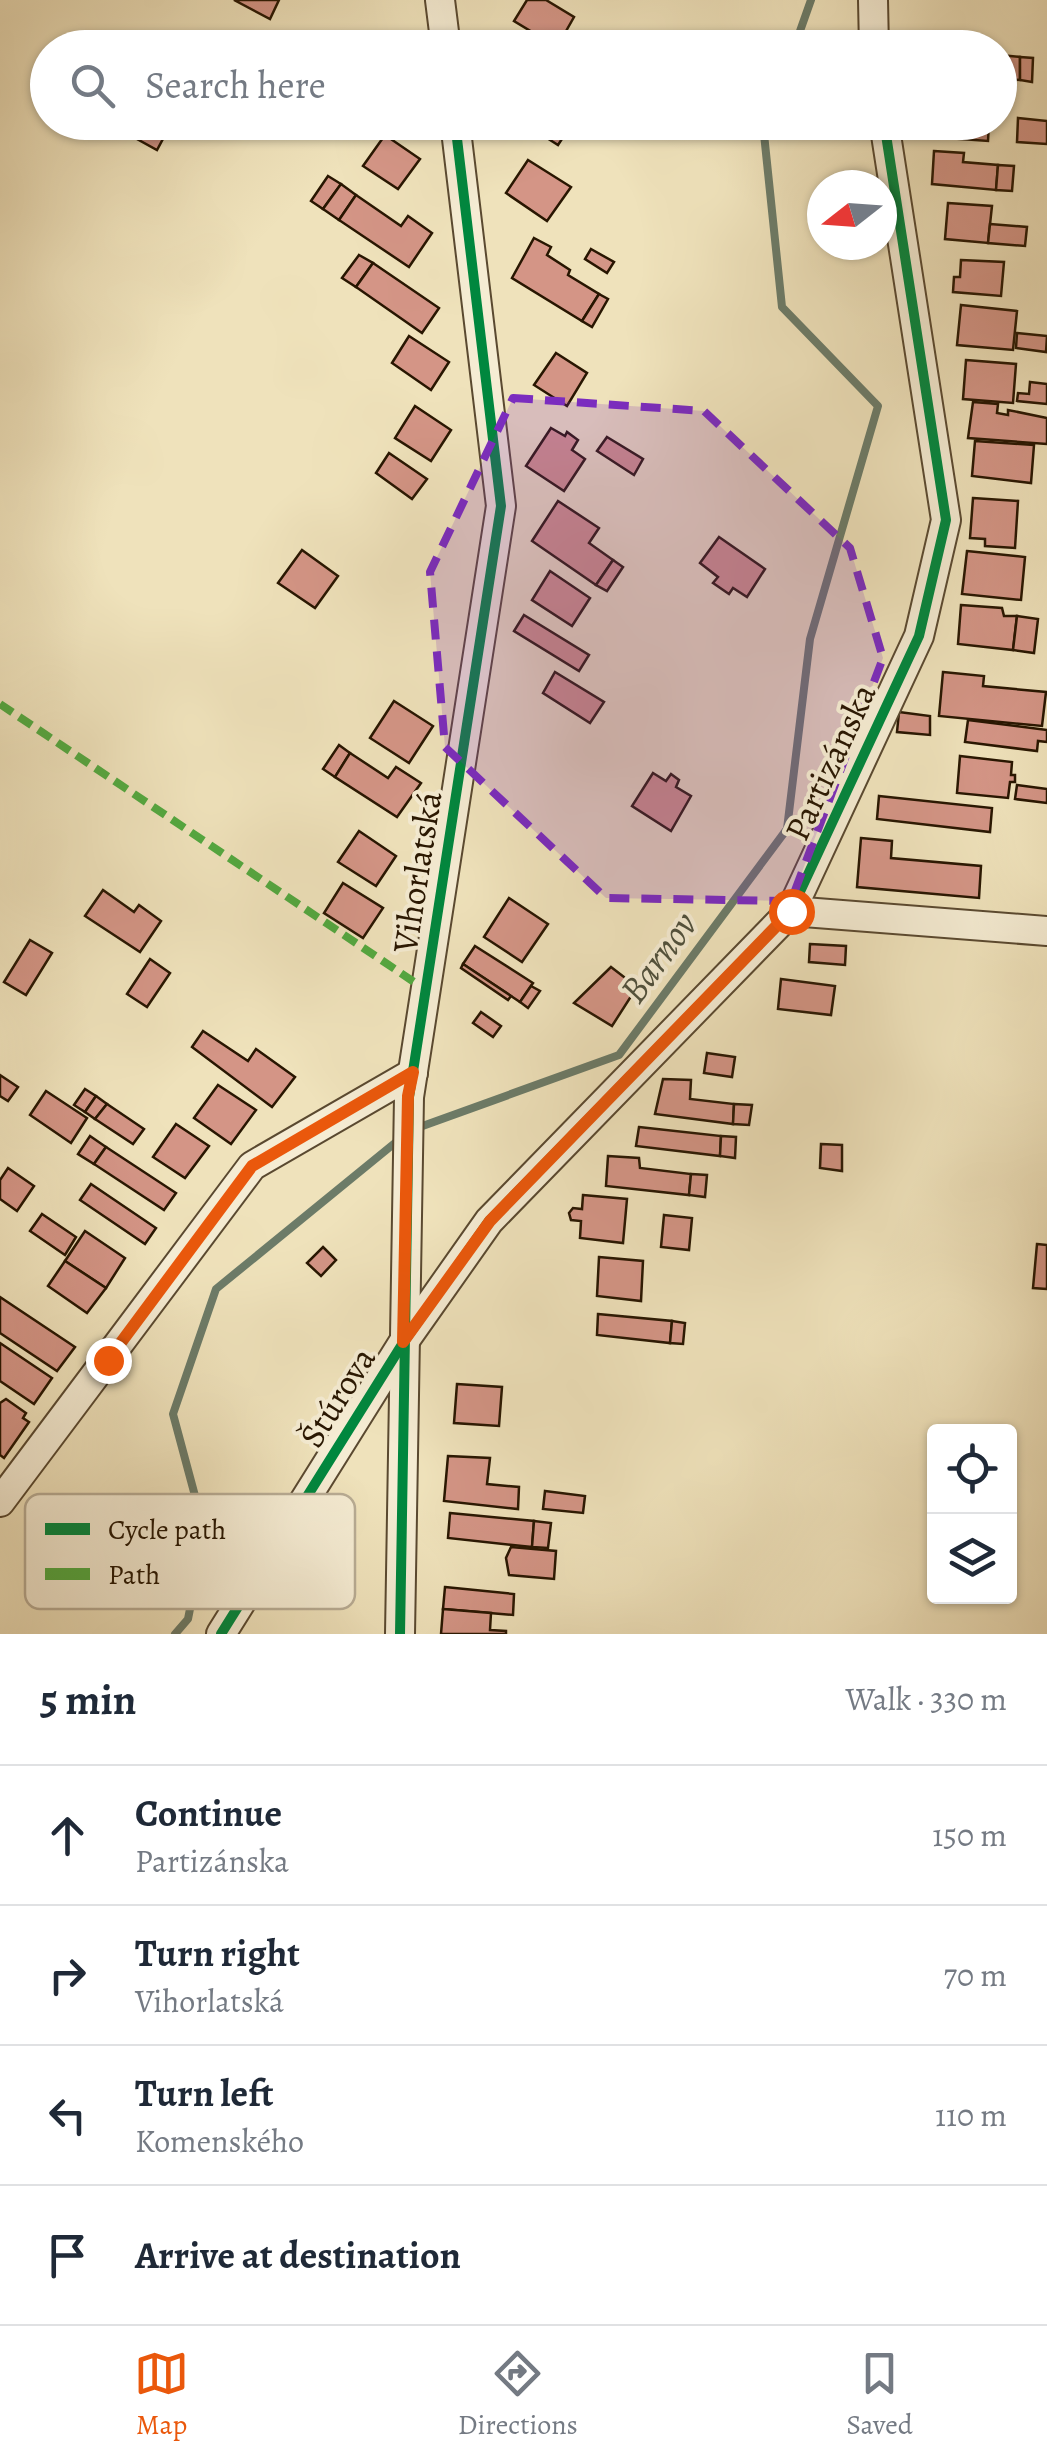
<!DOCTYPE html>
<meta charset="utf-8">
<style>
body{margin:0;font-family:Alegreya,serif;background:#f2f2f3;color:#1f2937}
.controls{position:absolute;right:30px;bottom:30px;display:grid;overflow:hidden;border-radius:10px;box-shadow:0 2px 8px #0004}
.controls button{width:90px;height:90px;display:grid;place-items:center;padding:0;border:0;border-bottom:2px solid #e0e1e3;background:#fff;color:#1f2937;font:50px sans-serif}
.compass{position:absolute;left:807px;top:170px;width:90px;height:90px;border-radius:50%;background:#fff;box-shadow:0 2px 8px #0004;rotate:253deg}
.stop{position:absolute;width:30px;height:30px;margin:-22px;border:8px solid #ea580c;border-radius:50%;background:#fff}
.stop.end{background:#ea580c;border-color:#fff;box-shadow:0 2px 10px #0008}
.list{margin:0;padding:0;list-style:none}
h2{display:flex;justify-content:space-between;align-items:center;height:130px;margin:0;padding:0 40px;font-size:42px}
h2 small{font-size:32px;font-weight:400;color:#747a83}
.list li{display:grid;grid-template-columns:65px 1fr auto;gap:30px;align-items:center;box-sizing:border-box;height:140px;padding:0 40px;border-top:2px solid #e0e1e3}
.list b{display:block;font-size:38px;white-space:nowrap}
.list p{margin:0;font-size:32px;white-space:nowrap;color:#747a83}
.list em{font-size:32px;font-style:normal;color:#747a83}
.icon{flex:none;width:55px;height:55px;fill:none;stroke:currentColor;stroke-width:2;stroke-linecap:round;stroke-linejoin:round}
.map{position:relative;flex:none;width:1047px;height:1634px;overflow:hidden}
.search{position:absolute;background:#fff;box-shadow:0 2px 8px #0004;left:30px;right:30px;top:30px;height:110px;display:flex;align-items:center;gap:25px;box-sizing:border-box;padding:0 35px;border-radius:55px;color:#747a83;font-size:38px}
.sheet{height:690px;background:#fff}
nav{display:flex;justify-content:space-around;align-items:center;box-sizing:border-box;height:140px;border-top:2px solid #e0e1e3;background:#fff;font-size:28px;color:#747a83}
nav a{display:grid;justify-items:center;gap:5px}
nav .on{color:#ea580c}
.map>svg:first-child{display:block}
</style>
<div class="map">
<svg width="1047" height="1634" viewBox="0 0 1047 1634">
<rect width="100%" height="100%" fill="#efe2bb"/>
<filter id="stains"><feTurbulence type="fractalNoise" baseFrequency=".002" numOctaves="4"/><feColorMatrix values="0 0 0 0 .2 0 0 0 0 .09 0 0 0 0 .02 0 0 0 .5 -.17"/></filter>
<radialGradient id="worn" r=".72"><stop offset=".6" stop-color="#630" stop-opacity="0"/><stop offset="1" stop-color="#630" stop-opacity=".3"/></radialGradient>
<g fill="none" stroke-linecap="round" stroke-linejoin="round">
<g stroke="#6c7b68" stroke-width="8">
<path d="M794,48L811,0"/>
<path d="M417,1128L619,1055L787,829L810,639L878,406L782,307L764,134L767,122"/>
<path d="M175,1634L188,1619L205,1533L173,1414L216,1289L401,1138"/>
</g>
</g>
<g fill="#d49586" stroke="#281601" stroke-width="2.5">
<path d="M234,0H279L270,19Z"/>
<path d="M527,0H546L574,17L557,47L514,21Z"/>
<path d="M1000,55L1020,57V80L1000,79Z"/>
<path d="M1020,57L1033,58L1032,82L1020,80Z"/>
<path d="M1018,118L1047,121V144L1017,142Z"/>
<path d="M135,122H172L157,150L128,134Z"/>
<path d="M522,122H573L558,145Z"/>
<path d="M934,122H989L988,141L933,137Z"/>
<path d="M385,135L420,159L398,189L363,166Z"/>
<path d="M934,151L964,153L963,162L998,165L996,190L932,184Z"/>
<path d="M528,160L571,187L547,221L506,193Z"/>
<path d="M998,165L1014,166L1012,191L996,190Z"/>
<path d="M328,176L341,184L323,209L311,201Z"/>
<path d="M341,184L356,195L339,220L323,209Z"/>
<path d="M356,195L401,226L408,216L432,233L409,267L339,220Z"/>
<path d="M948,203L992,206L988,243L945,239Z"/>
<path d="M990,224L1027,227L1025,246L988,243Z"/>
<path d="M534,238L551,247L547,255L570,270L568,275L599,294L582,321L512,278Z"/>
<path d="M591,249L614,262L607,273L585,259Z"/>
<path d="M359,255L373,263L356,287L342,278Z"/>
<path d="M961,260L1004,262L1001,296L953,292L954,277H960Z"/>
<path d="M373,263L439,308L422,333L356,287Z"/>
<path d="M599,294L608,299L592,327L582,321Z"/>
<path d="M961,305L1017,311L1013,350L957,345Z"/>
<path d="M1017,333L1047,336L1046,352L1016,348Z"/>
<path d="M409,336L449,362L431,390L392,363Z"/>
<path d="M556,353L587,373L567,406L534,385Z"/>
<path d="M966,360L1016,364L1013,403L963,399Z"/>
<path d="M1030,382L1047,384V404L1017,401L1018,393L1029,394Z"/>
<path d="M973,402L998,404L997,413L1008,415V410L1047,418V444L968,438Z"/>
<path d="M415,406L451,430L431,461L395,438Z"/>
<path d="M551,428L565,436L567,432L578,440L572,450L585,459L564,491L526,466Z"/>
<path d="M607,437L643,459L634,475L597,451Z"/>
<path d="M975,441L1034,445L1031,483L972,476Z"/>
<path d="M389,453L427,479L412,499L376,473Z"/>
<path d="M973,498L1018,501L1015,548L985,546V539L970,538Z"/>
<path d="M558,501L599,528L589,543L613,560L596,585L532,541Z"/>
<path d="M719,537L765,569L747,597L733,588L729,594L713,583L718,577L700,563Z"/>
<path d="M302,550L338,576L315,608L278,583Z"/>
<path d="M967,551L1025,557L1021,600L962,594Z"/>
<path d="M613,560L623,567L607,591L596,585Z"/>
<path d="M550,571L590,598L572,626L532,600Z"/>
<path d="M961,605L1002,608L1004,616H1017L1013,650L958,644Z"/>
<path d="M524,615L589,655L579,671L514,631Z"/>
<path d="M1017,616L1038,619L1034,653L1013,650Z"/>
<path d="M555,672L604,702L590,723L543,693Z"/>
<path d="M943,672L984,676L983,686L1046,692L1042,726L939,716Z"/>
<path d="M394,701L433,726L409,763L370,738Z"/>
<path d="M899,712L930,716V735L897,732Z"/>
<path d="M968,720L1047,730V742L1038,741L1037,751L965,742Z"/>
<path d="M339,745L350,753L335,777L323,769Z"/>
<path d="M350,753L388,778L396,767L421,783L397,817L335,777Z"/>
<path d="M960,756L1012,762L1011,775H1015V782H1010L1008,798L957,793Z"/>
<path d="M653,773L666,781L671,774L679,780L676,787L691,796L671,831L632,806Z"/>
<path d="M1017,785L1047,789V803L1015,799Z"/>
<path d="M879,796L992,808L990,832L877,819Z"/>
<path d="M359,831L396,856L376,886L338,862Z"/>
<path d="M861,838L892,841L891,858L981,866L979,898L857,887Z"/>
<path d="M343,883L383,908L363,938L324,913Z"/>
<path d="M103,890L134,912L139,905L161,921L140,952L85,916Z"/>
<path d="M509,898L548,924L522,962L484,937Z"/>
<path d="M30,940L52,953L26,995L4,982Z"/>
<path d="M810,944L846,946L845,965L809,962Z"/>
<path d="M475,946L533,983L520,1002L463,964Z"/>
<path d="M150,959L170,973L147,1007L127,994Z"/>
<path d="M463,964L511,996L508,1000L461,968Z"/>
<path d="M611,967L637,987L612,1026L574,1003Z"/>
<path d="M781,979L835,986L831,1015L778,1009Z"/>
<path d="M531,986L540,991L528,1008L520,1002Z"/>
<path d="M481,1012L501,1026L493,1037L473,1023Z"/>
<path d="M203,1031L248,1061L256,1049L295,1077L272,1107L192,1047Z"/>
<path d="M707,1053L735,1057L732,1077L704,1073Z"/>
<path d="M0,1075L18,1087L8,1101L0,1096Z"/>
<path d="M663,1079L691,1080L690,1099L734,1104L733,1124L655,1114Z"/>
<path d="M218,1085L256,1110L231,1144L194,1118Z"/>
<path d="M85,1089L96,1096L85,1112L74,1105Z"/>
<path d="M46,1091L87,1118L71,1143L30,1115Z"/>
<path d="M96,1096L107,1104L95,1119L85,1112Z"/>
<path d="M107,1104L144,1129L133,1144L95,1119Z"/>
<path d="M734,1104L752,1105L749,1125L733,1124Z"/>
<path d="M176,1124L209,1146L185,1178L153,1157Z"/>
<path d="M639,1127L721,1136L720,1156L636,1146Z"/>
<path d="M90,1136L106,1147L94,1164L78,1154Z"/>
<path d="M721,1136L736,1137L735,1158L720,1156Z"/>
<path d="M821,1144L842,1145V1171L820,1168Z"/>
<path d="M106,1147L176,1193L164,1210L94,1164Z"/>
<path d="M608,1156L639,1158L640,1168L691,1174L689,1195L606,1186Z"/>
<path d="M8,1168L34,1186L17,1211L0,1199V1180Z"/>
<path d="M691,1174L707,1175L705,1197L689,1195Z"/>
<path d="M91,1184L156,1228L145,1244L80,1200Z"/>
<path d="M583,1195L627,1199L623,1243L580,1238L581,1221L571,1220L569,1213L573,1208L582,1209Z"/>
<path d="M42,1214L76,1237L65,1255L30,1231Z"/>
<path d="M664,1215L692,1218L689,1250L661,1247Z"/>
<path d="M85,1231L125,1258L106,1288L65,1261Z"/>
<path d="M1037,1244L1047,1245V1289L1033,1288Z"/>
<path d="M323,1247L336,1260L321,1276L307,1263Z"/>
<path d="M599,1257L643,1261L641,1301L597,1296Z"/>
<path d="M65,1261L106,1288L87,1313L48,1286Z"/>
<path d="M0,1297L75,1347L57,1371L0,1333Z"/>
<path d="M598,1314L672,1321L670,1343L597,1335Z"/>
<path d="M672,1321L685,1323L683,1344L670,1343Z"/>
<path d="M0,1343L52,1378L34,1404L0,1381Z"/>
<path d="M457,1384L502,1387L499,1426L454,1423Z"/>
<path d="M6,1399L26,1413L23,1418L29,1422L4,1458L0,1455V1403Z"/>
<path d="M448,1456L490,1458L487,1484L519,1487L518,1509L444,1501Z"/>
<path d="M545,1491L585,1496L583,1513L543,1509Z"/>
<path d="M450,1513L534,1521L532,1547L448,1538Z"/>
<path d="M534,1521L551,1523L548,1548L532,1547Z"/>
<path d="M511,1547L556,1551L554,1579L509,1575L506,1558Z"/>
<path d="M445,1587L514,1594L513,1615L443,1609Z"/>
<path d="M443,1609L491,1613L490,1630L506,1631V1634H441Z"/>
</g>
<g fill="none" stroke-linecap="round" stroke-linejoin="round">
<defs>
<g id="minor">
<path d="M440,0L446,48"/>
<path d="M873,0L874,48"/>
<path d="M791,911L1047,931"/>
<path d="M0,1502L252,1166L413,1073"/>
<path d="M221,1634L403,1343L489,1221L791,911L919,636L946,520L884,122"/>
<path d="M400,1634L409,1097L501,506L455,122"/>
</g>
</defs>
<use href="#minor" stroke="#5a4930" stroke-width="32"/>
<use href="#minor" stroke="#f5ecd3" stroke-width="28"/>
<path stroke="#53a940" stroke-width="8" stroke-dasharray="15 8" stroke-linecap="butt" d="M0,704L426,990"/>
<defs>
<g id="cycleway">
<path d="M221,1634L403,1343L489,1221L791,911L919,636L946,520L884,122"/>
<path d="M400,1634L409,1097L501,506L455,122"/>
</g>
</defs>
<use href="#cycleway" stroke="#f5ecd3" stroke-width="16"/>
<use href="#cycleway" stroke="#00873e" stroke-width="10"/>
</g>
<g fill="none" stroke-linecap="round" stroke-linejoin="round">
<path stroke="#ea580c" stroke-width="12" d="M108,1360L252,1166L413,1072L408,1096L403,1342L490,1221L791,911"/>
</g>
<path fill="#7b2cbf" fill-opacity="0.2" stroke="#7b2cbf" stroke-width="8" stroke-dasharray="20 12" stroke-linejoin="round" d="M513,398L704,411L850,548L883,658L791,901L606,898L445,747L430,572Z"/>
<g text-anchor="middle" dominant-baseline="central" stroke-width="8" stroke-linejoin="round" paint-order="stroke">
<g font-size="35" fill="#281601" stroke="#f5ecd3">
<text transform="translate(830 762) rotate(-65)">Partizánska</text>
<text transform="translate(417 872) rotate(-81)">Vihorlatská</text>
<text transform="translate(337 1397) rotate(-58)">Štúrova</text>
</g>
<g font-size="38" font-style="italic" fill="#50513d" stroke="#f5ecd3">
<text transform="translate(658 957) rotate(-54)">Barnov</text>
</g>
</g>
<rect x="25" y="1494" width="330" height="115" rx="15" fill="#f5ecd3" stroke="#b8ac94" stroke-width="2.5"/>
<rect x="45" y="1523" width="45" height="12" fill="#00873e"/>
<rect x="45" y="1568" width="45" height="12" fill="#53a940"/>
<g font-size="28" fill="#281601">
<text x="108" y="1539">Cycle path</text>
<text x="108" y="1584">Path</text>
</g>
<rect width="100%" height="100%" filter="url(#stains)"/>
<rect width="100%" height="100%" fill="url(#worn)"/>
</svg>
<div class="controls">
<button><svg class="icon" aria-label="locate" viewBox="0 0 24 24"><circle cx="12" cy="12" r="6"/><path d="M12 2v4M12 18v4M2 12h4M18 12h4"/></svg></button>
<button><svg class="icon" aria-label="layers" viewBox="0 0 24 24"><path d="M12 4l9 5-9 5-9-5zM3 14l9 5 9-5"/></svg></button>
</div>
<svg class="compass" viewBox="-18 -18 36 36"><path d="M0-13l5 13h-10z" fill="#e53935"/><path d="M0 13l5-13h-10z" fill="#747a83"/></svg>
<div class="stop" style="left:791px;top:911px"></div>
<div class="stop end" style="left:108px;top:1360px"></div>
<div class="search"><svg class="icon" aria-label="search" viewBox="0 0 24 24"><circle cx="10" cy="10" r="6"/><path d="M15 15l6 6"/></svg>Search here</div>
</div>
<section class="sheet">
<h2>5 min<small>Walk · 330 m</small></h2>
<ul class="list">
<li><svg class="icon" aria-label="ahead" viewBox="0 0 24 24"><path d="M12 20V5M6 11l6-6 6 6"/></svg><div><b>Continue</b><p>Partizánska</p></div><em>150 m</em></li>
<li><svg class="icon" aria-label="right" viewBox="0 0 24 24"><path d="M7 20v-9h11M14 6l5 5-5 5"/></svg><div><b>Turn right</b><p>Vihorlatská</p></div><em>70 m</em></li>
<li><svg class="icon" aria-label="left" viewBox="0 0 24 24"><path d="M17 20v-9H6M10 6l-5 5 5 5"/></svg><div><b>Turn left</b><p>Komenského</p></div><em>110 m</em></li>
<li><svg class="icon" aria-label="arrive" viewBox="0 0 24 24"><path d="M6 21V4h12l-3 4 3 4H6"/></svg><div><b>Arrive at destination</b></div></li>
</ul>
</section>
<nav>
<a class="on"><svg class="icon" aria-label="map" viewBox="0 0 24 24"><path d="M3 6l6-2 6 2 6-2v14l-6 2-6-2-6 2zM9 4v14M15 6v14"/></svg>Map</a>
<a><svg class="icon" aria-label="directions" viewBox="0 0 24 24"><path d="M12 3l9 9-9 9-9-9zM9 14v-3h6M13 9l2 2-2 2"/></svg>Directions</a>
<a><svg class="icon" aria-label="saved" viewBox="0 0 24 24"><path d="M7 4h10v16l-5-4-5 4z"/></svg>Saved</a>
</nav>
